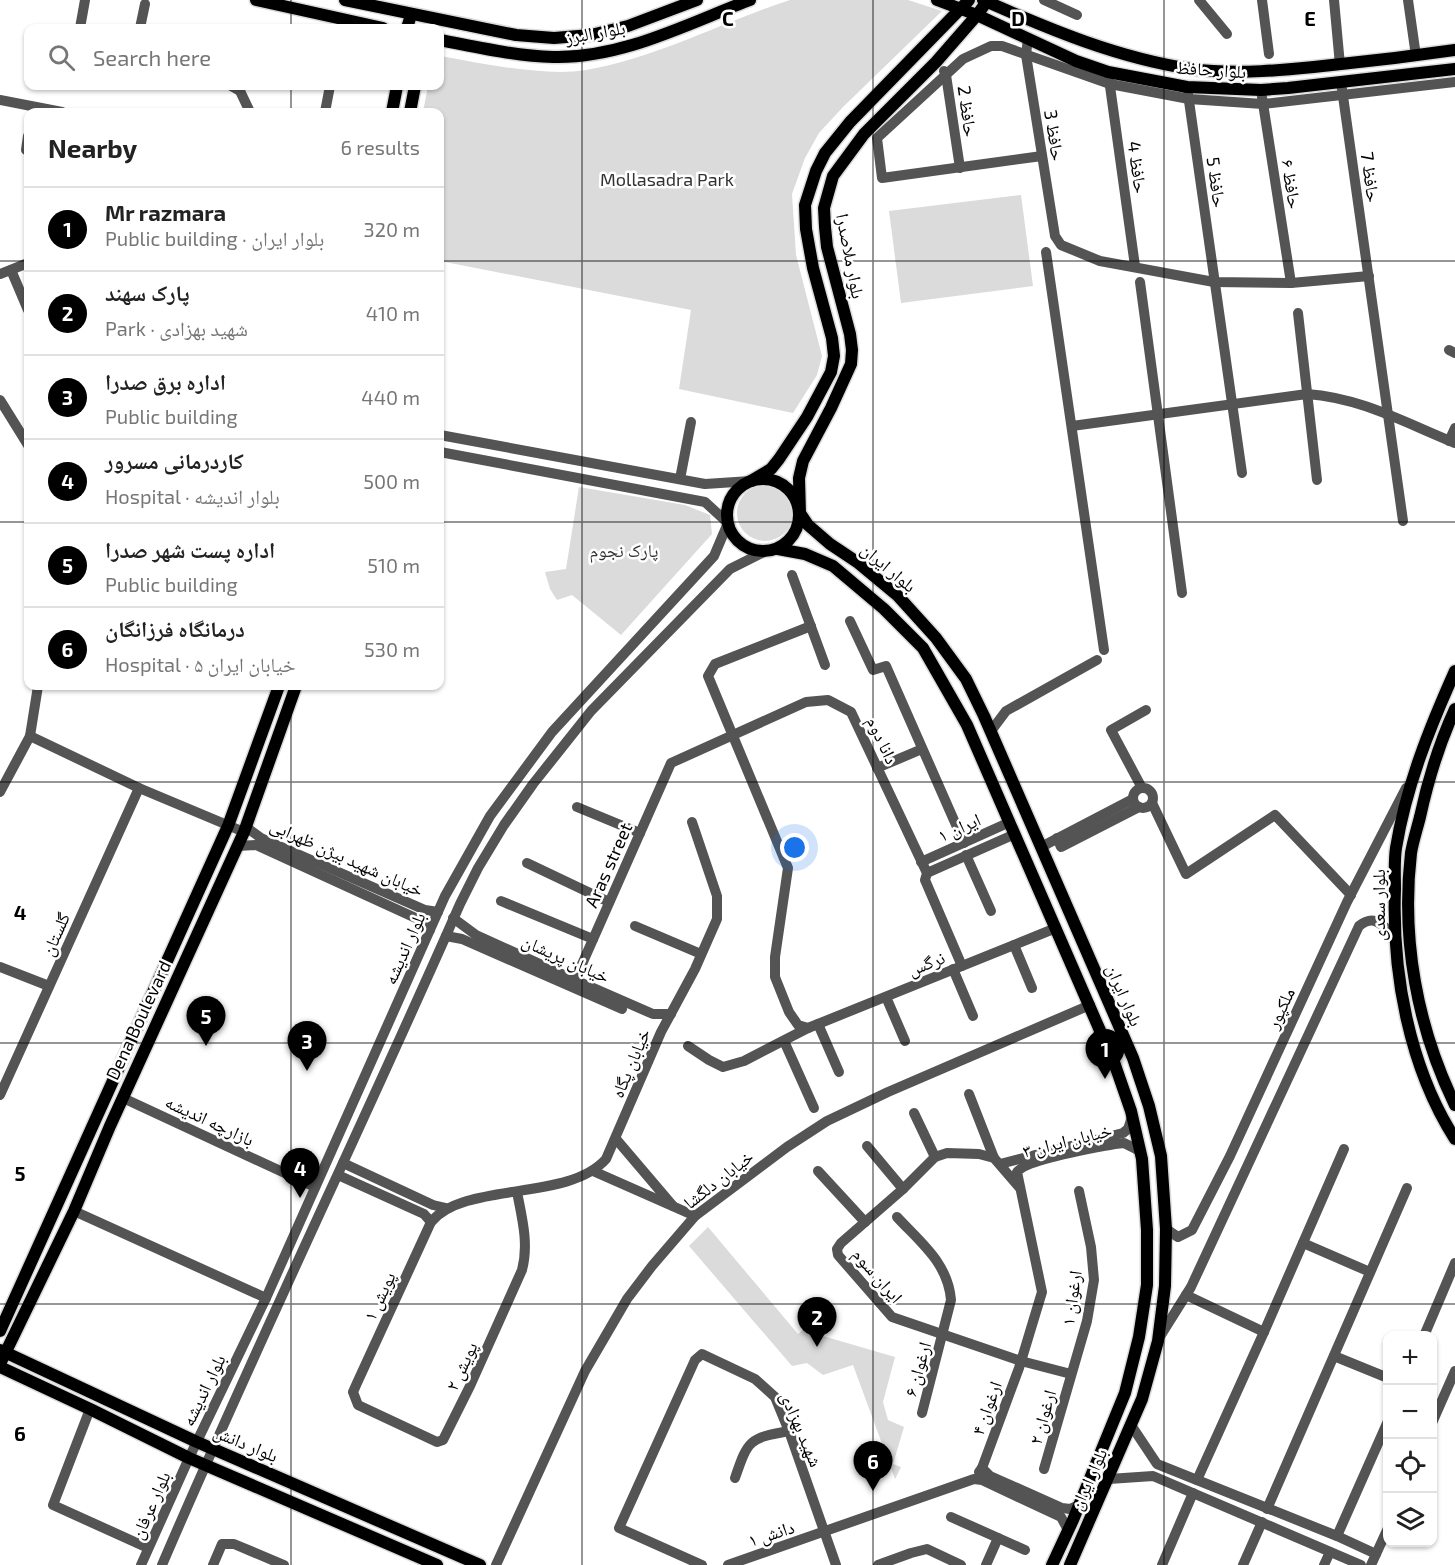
<!DOCTYPE html>
<meta charset="utf-8">
<style>
body{margin:0;font-family:"Exo 2","Noto Naskh Arabic",sans-serif;background:#f6f6f6;color:#222}
.controls{position:absolute;right:18px;bottom:18px;display:grid;overflow:hidden;border-radius:12px;box-shadow:0 2px 4px #0004}
.controls button{width:54px;height:54px;display:grid;place-items:center;padding:0;border:0;border-bottom:2px solid #e0e0e0;background:#fff;color:#222;font:30px sans-serif}
.you{position:absolute;left:795px;top:848px;width:21px;height:21px;margin:-15px;border:4px solid #fff;border-radius:50%;background:#1a73e8;box-shadow:0 0 0 9px #1a73e833}
.badge{display:grid;place-items:center;width:39px;height:39px;border-radius:50%;background:#000;color:#fff;font-size:20px;font-weight:700}
.pin{position:absolute;translate:-50% -50px;filter:drop-shadow(0 2px 3px #0008)}
.pin::after{content:'';position:absolute;top:32px;width:21px;height:18px;background:inherit;clip-path:polygon(0 0,100% 0,50% 100%)}
.list{margin:0;padding:0;list-style:none}
h2{display:flex;justify-content:space-between;align-items:center;height:78px;margin:0;padding:0 24px;font-size:26px}
h2 small{font-size:20px;font-weight:400;color:#767676}
.list li{display:grid;grid-template-columns:39px 1fr auto;gap:18px;align-items:center;box-sizing:border-box;height:84px;padding:0 24px;border-top:2px solid #e0e0e0}
.list b{display:block;font-size:22px;white-space:nowrap}
.list p{margin:0;font-size:20px;white-space:nowrap;color:#767676}
.list em{font-size:20px;font-style:normal;color:#767676}
.icon{flex:none;width:33px;height:33px;fill:none;stroke:currentColor;stroke-width:2;stroke-linecap:round;stroke-linejoin:round}
.map{position:relative;flex:none;width:1455px;height:1565px;overflow:hidden}
.search{position:absolute;background:#fff;box-shadow:0 2px 4px #0004;left:24px;top:24px;width:420px;height:66px;display:flex;align-items:center;gap:15px;box-sizing:border-box;padding:0 21px;border-radius:12px;color:#767676;font-size:22px}
.panel{position:absolute;background:#fff;box-shadow:0 2px 4px #0004;left:24px;top:108px;width:420px;height:582px;border-radius:12px}
.map>svg:first-child{display:block}
</style>
<div class="map">
<svg width="1455" height="1565" viewBox="0 0 1455 1565">
<rect width="100%" height="100%" fill="#fff"/>
<g fill="#dbdbdb">
<path d="M790,0H908L942,11L843,107L819,133L805,158L792,194L796,255L822,356L817,375L793,413L679,389L691,310L440,261V112H423L428,86H440V56C480,63 545,77 586,70C657,58 722,22 790,0Z"/>
<path d="M1021,195L1033,286L901,303L889,211Z"/>
<circle cx="765" cy="513" r="28"/>
<path d="M579,487L685,505L710,515L712,534L621,635L572,595L557,600L550,589L545,572L566,569Z"/>
<path d="M708,1227L798,1334L808,1326L823,1336L895,1357L883,1402L888,1420L904,1427L893,1464L901,1467L895,1479L853,1365L823,1375L807,1363L792,1366L689,1246Z"/>
</g>
<g fill="none" stroke-linecap="round" stroke-linejoin="round">
<defs>
<g id="major">
<path d="M256,0L383,28"/>
<path d="M345,0L516,35L554,38L591,35L628,26L697,0"/>
<path d="M937,0L977,15L1076,61L1108,72L1187,87L1261,90L1288,88L1455,69"/>
<path d="M983,0C1051,30 1118,58 1191,69C1237,75 1286,70 1332,65C1373,61 1414,56 1455,50"/>
<path d="M988,0L977,15L936,62L864,134L833,176L824,208L825,227L827,247L850,334L852,350L851,364L831,408L803,461L799,478L800,513L808,525L830,544L857,562L898,596L936,638L966,679L984,716L1133,1058L1149,1106L1161,1156L1166,1229L1165,1286L1158,1341L1142,1399L1070,1565"/>
<path d="M407,28L411,15"/>
<path d="M440,40C477,47 515,56 553,57C621,59 687,24 750,0"/>
<path d="M392,112L397,86"/>
<path d="M410,112L415,86"/>
<circle cx="763" cy="515" r="36"/>
<path d="M751,481L771,469L779,459L807,417L831,372L834,356L832,338L813,268L806,229L805,205L816,171L825,153L850,122L969,0"/>
<path d="M778,549L805,554L833,566L884,609L923,648L967,725L1115,1065L1131,1111L1142,1159L1147,1230V1285L1139,1337L1125,1393L1073,1520L1052,1565"/>
<path d="M1455,671C1430,727 1406,786 1396,848C1394,861 1395,876 1395,889C1392,973 1409,1067 1455,1139"/>
<path d="M1455,709C1439,744 1428,780 1420,817C1417,829 1413,841 1411,853C1401,939 1417,1027 1455,1105"/>
<path d="M0,1331L228,826L279,686"/>
<path d="M0,1350L197,1442L480,1565"/>
<path d="M0,1364L74,1211L110,1126L244,832L296,686"/>
<path d="M0,1367L90,1409L189,1458L437,1565"/>
</g>
</defs>
<use href="#major" stroke="#dbdbdb" stroke-width="15"/>
<g stroke="#545454" stroke-width="10">
<path d="M1044,0L1077,15"/>
<path d="M1199,0L1227,34"/>
<path d="M1262,0L1269,54"/>
<path d="M1334,0L1340,65"/>
<path d="M1408,0L1416,56"/>
<path d="M80,28L85,0"/>
<path d="M140,28L145,4"/>
<path d="M1028,38L1026,55L1055,236L1061,245L1100,261L1214,282L1291,283L1369,276"/>
<path d="M944,71L946,75L960,168"/>
<path d="M1109,79L1135,266"/>
<path d="M1341,82L1403,521"/>
<path d="M231,86L240,91L250,112"/>
<path d="M1188,94L1242,473"/>
<path d="M1262,97L1291,283"/>
<path d="M0,100L62,112"/>
<path d="M325,112L330,86"/>
<path d="M26,150L28,136"/>
<path d="M1042,156L882,178L877,138L963,59L991,46H1002L1110,84L1189,99L1263,104L1455,82"/>
<path d="M1046,252L1104,650"/>
<path d="M11,270L28,310"/>
<path d="M0,274L28,263"/>
<path d="M1140,282L1182,593"/>
<path d="M1298,313L1317,480"/>
<path d="M1449,350L1455,353"/>
<path d="M0,400L28,445"/>
<path d="M1072,426L1307,394C1362,398 1405,423 1455,443"/>
<path d="M440,435L705,484L751,481"/>
<path d="M1449,441L1455,428"/>
<path d="M680,479L691,422"/>
<path d="M792,575L825,665"/>
<path d="M850,621L873,670L886,666L964,843"/>
<path d="M991,731L1006,711L1097,660"/>
<path d="M30,736L139,788L244,832"/>
<path d="M877,768L922,749"/>
<path d="M1142,788L1111,730L1146,710"/>
<circle cx="1143" cy="798" r="10"/>
<path d="M0,792L30,736L38,686"/>
<path d="M1152,803L1186,874L1275,815L1351,895"/>
<path d="M577,807L640,833"/>
<path d="M246,827L261,838L425,910L438,912"/>
<path d="M1057,838L1061,847L1139,807"/>
<path d="M237,846L256,845L420,920L430,930"/>
<path d="M1041,847L1133,799"/>
<path d="M966,855L991,911"/>
<path d="M921,862L1010,822"/>
<path d="M527,863L609,902"/>
<path d="M927,873L1015,834"/>
<path d="M501,901L593,939"/>
<path d="M453,918L476,935L575,980L653,1014H671"/>
<path d="M635,926L701,954"/>
<path d="M446,936L462,939L622,1009"/>
<path d="M1014,945L1032,988"/>
<path d="M0,967L49,986"/>
<path d="M953,969L973,1016"/>
<path d="M575,980L671,763L806,702L828,700L851,712L927,873L925,880L962,966"/>
<path d="M886,997L905,1041"/>
<path d="M818,1024L839,1072"/>
<path d="M808,1028L798,1025L789,1012L775,977V957L788,868L708,676L715,664L811,626"/>
<path d="M784,1041L814,1108"/>
<path d="M688,1046L709,1060L723,1067L744,1061L808,1028L1056,928"/>
<path d="M969,1094L994,1158"/>
<path d="M0,1095L139,788"/>
<path d="M123,1098L315,1187"/>
<path d="M914,1113L935,1157"/>
<path d="M616,1139L673,1206"/>
<path d="M867,1146L903,1189"/>
<path d="M343,1163L433,1205L446,1208"/>
<path d="M1000,1164L1123,1133L1128,1129L1132,1117"/>
<path d="M593,1171L695,1216"/>
<path d="M818,1171L865,1222"/>
<path d="M338,1175L424,1214L431,1222"/>
<path d="M1019,1187L994,1158L979,1154L947,1153L935,1157L903,1189L841,1243L837,1249L838,1255L892,1317L1021,1361L1071,1374"/>
<path d="M517,1192C522,1218 529,1244 522,1270L470,1386L443,1440L437,1442L358,1405L353,1392L357,1383L431,1222C465,1181 568,1202 606,1159L661,1032L695,969L717,919V896L692,822"/>
<path d="M74,1211L266,1298"/>
<path d="M897,1217C921,1243 948,1263 951,1300L922,1413"/>
<path d="M1166,1229L1178,1237L1192,1230L1230,1156L1347,902L1406,788"/>
<path d="M1303,1243L1370,1272"/>
<path d="M1186,1295L1264,1332"/>
<path d="M1424,1336L1455,1263"/>
<path d="M1159,1338L1191,1287L1359,926C1374,914 1381,924 1394,935"/>
<path d="M1334,1356L1388,1378"/>
<path d="M90,1409L53,1505L148,1548"/>
<path d="M1432,1423L1455,1371"/>
<path d="M1131,1425L1157,1464L1337,1536L1376,1554"/>
<path d="M982,1468L1019,1368L1042,1292L1017,1172C1027,1159 1095,1148 1115,1144L1124,1143L1140,1151"/>
<path d="M1044,1469L1087,1321L1094,1280L1091,1247L1079,1191"/>
<path d="M979,1472L982,1468L990,1476L1062,1508L1070,1509L1079,1505"/>
<path d="M735,1478C748,1440 749,1438 789,1431"/>
<path d="M1109,1479L1153,1476L1361,1565"/>
<path d="M1197,1480L1264,1332L1344,1149"/>
<path d="M1267,1509L1407,1188"/>
<path d="M951,1517L1025,1550"/>
<path d="M1337,1536L1388,1421"/>
<path d="M141,1565L189,1458L266,1298L445,896L490,816L552,732L714,556L728,523L705,502L440,452"/>
<path d="M162,1565C257,1343 363,1125 460,904L478,868L504,825L533,784L591,711L730,569L764,552"/>
<path d="M213,1565L222,1544H234L284,1565"/>
<path d="M496,1565L585,1371L627,1299L652,1266L695,1216L787,1147L827,1121L888,1092L1090,1005"/>
<path d="M702,1565L619,1528L695,1360L702,1354L755,1379L775,1397L789,1431L836,1565"/>
<path d="M728,1565L974,1479L982,1480L1061,1517L1068,1530"/>
<path d="M878,1565L911,1553L927,1549L961,1565"/>
<path d="M986,1565L998,1538"/>
<path d="M1162,1565L1193,1493"/>
<path d="M1243,1565L1262,1522"/>
<path d="M1324,1565L1330,1552"/>
<path d="M1371,1565L1388,1528"/>
</g>
<use href="#major" stroke="#000" stroke-width="12"/>
</g>
<path fill="none" stroke="#000" stroke-width="1.5" stroke-opacity="0.55" d="M291,0V28M582,0V1565M873,0V1565M1164,0V1565M291,86V112M0,261H28M440,261H1455M0,522H28M440,522H1455M291,686V1565M0,782H1455M0,1043H1455M0,1304H1455"/>
<g text-anchor="middle" dominant-baseline="central" stroke-width="5" stroke-linejoin="round" paint-order="stroke">
<g font-size="18" fill="#000" stroke="#fff">
<text transform="translate(595 32) rotate(-10)">بلوار البرز</text>
<text transform="translate(1211 69) rotate(4)">بلوار حافظ</text>
<text transform="translate(968 111) rotate(82)">حافظ 2</text>
<text transform="translate(1055 135) rotate(81)">حافظ 3</text>
<text transform="translate(1138 167) rotate(82)">حافظ 4</text>
<text transform="translate(1371 177) rotate(82)">حافظ 7</text>
<text transform="translate(1217 182) rotate(82)">حافظ 5</text>
<text transform="translate(1292 184) rotate(81)">حافظ ۶</text>
<text transform="translate(851 256) rotate(79)">بلوار ملاصدرا</text>
<text transform="translate(889 567) rotate(40)">بلوار ایران</text>
<text transform="translate(883 740) rotate(65)">دانا دوم</text>
<text transform="translate(959 827) rotate(-24)">ایران ۱</text>
<text transform="translate(347 857) rotate(24)">خیابان شهید بیژن ظهرابی</text>
<text transform="translate(608 865) rotate(-66)">Aras street</text>
<text transform="translate(1378 905) rotate(-90)">بلوار سعدی</text>
<text transform="translate(55 934) rotate(-66)">گلستان</text>
<text transform="translate(404 948) rotate(-66)">بلوار اندیشه</text>
<text transform="translate(566 958) rotate(24)">خیابان پریشان</text>
<text transform="translate(926 963) rotate(-22)">نرگس</text>
<text transform="translate(1125 995) rotate(67)">بلوار ایران</text>
<text transform="translate(1280 1008) rotate(-65)">ملکپور</text>
<text transform="translate(138 1020) rotate(-65)">Dena Boulevard</text>
<text transform="translate(630 1063) rotate(-67)">خیابان پگاه</text>
<text transform="translate(210 1120) rotate(25)">بازارچه اندیشه</text>
<text transform="translate(1067 1140) rotate(-14)">خیابان ایران ۳</text>
<text transform="translate(718 1179) rotate(-38)">خیابان دلگشا</text>
<text transform="translate(878 1275) rotate(49)">ایران سوم</text>
<text transform="translate(379 1296) rotate(-65)">پویش ۱</text>
<text transform="translate(1071 1298) rotate(-82)">ارغوان ۱</text>
<text transform="translate(461 1366) rotate(-65)">پویش ۲</text>
<text transform="translate(917 1369) rotate(-74)">ارغوان ۶</text>
<text transform="translate(203 1390) rotate(-64)">بلوار اندیشه</text>
<text transform="translate(986 1408) rotate(-70)">ارغوان ۴</text>
<text transform="translate(1042 1417) rotate(-74)">ارغوان ۲</text>
<text transform="translate(802 1429) rotate(67)">شهید بهزادی</text>
<text transform="translate(246 1443) rotate(23)">بلوار دانش</text>
<text transform="translate(1088 1479) rotate(-66)">بلوار ایران</text>
<text transform="translate(150 1505) rotate(-66)">بلوار عرفان</text>
<text transform="translate(771 1533) rotate(-18)">دانش ۱</text>
</g>
<g font-size="18" fill="#323232" stroke="#fff">
<text x="667" y="179">Mollasadra Park</text>
<text x="624" y="550">پارک نجوم</text>
</g>
</g>
<g font-size="20" text-anchor="middle" font-weight="bold" fill="#000" stroke="#fff" stroke-width="5" stroke-linejoin="round" paint-order="stroke">
<text x="728" y="26">C</text>
<text x="1018" y="26">D</text>
<text x="1310" y="26">E</text>
<text x="20" y="920">4</text>
<text x="20" y="1181">5</text>
<text x="20" y="1441">6</text>
</g>
</svg>
<div class="controls">
<button>+</button>
<button>−</button>
<button><svg class="icon" aria-label="locate" viewBox="0 0 24 24"><circle cx="12" cy="12" r="6"/><path d="M12 2v4M12 18v4M2 12h4M18 12h4"/></svg></button>
<button><svg class="icon" aria-label="layers" viewBox="0 0 24 24"><path d="M12 4l9 5-9 5-9-5zM3 14l9 5 9-5"/></svg></button>
</div>
<div class="you"></div>
<div class="pin badge" style="left:1105px;top:1079px">1</div>
<div class="pin badge" style="left:817px;top:1347px">2</div>
<div class="pin badge" style="left:307px;top:1071px">3</div>
<div class="pin badge" style="left:300px;top:1198px">4</div>
<div class="pin badge" style="left:206px;top:1046px">5</div>
<div class="pin badge" style="left:873px;top:1491px">6</div>
<div class="search"><svg class="icon" aria-label="search" viewBox="0 0 24 24"><circle cx="10" cy="10" r="6"/><path d="M15 15l6 6"/></svg>Search here</div>
<section class="panel">
<h2>Nearby<small>6 results</small></h2>
<ul class="list">
<li><span class="badge">1</span><div><b>Mr razmara</b><p>Public building · بلوار ایران</p></div><em>320 m</em></li>
<li><span class="badge">2</span><div><b>پارک سهند</b><p>Park · شهید بهزادی</p></div><em>410 m</em></li>
<li><span class="badge">3</span><div><b>اداره برق صدرا</b><p>Public building</p></div><em>440 m</em></li>
<li><span class="badge">4</span><div><b>کاردرمانی مسرور</b><p>Hospital · بلوار اندیشه</p></div><em>500 m</em></li>
<li><span class="badge">5</span><div><b>اداره پست شهر صدرا</b><p>Public building</p></div><em>510 m</em></li>
<li><span class="badge">6</span><div><b>درمانگاه فرزانگان</b><p>Hospital · خیابان ایران ۵</p></div><em>530 m</em></li>
</ul>
</section>
</div>
